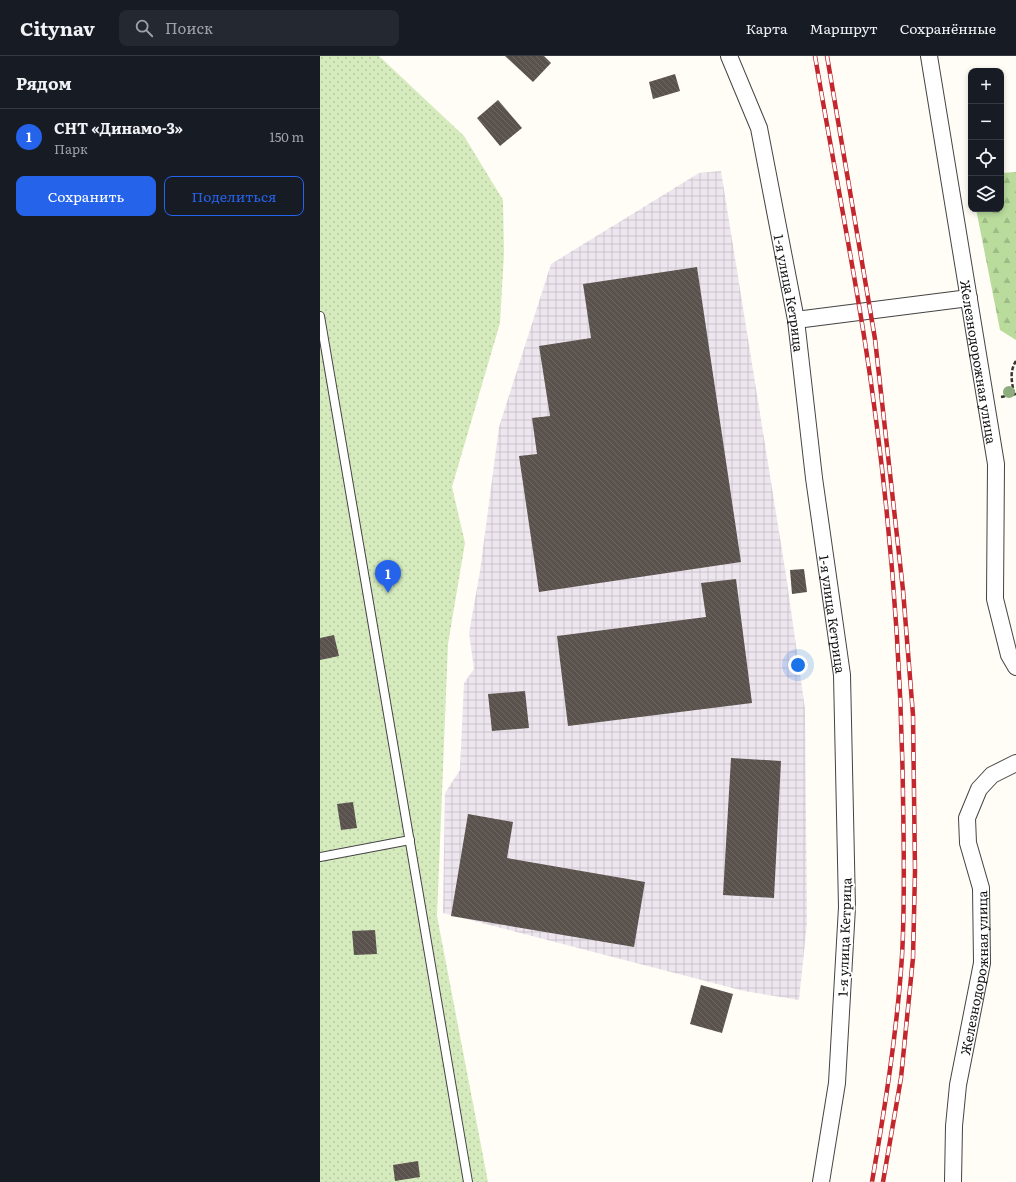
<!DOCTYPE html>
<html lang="ru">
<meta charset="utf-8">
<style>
body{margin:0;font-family:Literata,serif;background:#242831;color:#f1f3f6}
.controls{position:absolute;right:12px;top:12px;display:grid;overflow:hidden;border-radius:8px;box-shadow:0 2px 6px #0003}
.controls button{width:36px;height:36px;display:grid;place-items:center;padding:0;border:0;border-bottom:1px solid #363941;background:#171b24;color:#f1f3f6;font:20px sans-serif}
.you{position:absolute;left:478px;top:609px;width:14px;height:14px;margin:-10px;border:3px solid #fff;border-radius:50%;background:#1a73e8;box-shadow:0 0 0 6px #1a73e833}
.badge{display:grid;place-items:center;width:26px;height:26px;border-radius:50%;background:#2563eb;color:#fff;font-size:13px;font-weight:700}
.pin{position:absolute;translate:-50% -33px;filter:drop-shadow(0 1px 2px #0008)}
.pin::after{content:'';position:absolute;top:21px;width:14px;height:12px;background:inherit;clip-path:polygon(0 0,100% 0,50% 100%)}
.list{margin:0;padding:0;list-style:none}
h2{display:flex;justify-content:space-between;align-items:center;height:52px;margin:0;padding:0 16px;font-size:17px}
h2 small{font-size:13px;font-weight:400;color:#9ea1a6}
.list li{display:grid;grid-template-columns:26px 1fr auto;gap:12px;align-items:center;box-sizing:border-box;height:56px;padding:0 16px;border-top:1px solid #363941}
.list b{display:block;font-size:15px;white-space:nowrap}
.list p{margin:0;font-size:13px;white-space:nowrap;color:#9ea1a6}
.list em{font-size:13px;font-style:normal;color:#9ea1a6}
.actions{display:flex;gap:8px;padding:12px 16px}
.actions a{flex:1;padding:9px 0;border:1px solid #2563eb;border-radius:8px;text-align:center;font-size:14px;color:#2563eb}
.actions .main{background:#2563eb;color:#fff}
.icon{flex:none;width:22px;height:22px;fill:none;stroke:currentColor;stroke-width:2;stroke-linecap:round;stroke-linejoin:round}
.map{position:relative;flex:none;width:696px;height:1126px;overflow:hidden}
header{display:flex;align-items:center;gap:24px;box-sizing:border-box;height:56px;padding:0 20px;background:#171b24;border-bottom:1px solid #363941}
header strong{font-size:19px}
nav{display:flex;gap:22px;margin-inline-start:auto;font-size:14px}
.search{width:280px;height:36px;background:#242831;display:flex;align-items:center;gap:10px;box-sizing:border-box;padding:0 14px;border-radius:8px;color:#9ea1a6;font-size:15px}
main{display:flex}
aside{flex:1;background:#171b24}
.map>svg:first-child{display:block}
</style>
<header>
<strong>Citynav</strong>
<div class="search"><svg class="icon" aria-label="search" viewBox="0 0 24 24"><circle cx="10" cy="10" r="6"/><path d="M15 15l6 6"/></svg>Поиск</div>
<nav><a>Карта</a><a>Маршрут</a><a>Сохранённые</a></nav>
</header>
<main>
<aside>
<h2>Рядом<small></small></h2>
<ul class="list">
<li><span class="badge">1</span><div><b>СНТ «Динамо-3»</b><p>Парк</p></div><em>150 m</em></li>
</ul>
<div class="actions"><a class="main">Сохранить</a><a>Поделиться</a></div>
</aside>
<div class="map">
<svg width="696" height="1126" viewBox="0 0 696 1126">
<defs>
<pattern id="industrial-grid" width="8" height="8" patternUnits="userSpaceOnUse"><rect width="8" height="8" fill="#eee6ef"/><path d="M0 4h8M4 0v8" fill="none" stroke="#cbc4cc"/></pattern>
<pattern id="green-dots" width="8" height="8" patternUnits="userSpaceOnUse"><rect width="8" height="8" fill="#d5ebbd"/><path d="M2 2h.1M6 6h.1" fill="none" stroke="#b6c8a1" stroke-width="1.8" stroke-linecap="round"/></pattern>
<pattern id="forest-firs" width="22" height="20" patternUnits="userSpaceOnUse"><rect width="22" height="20" fill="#b9dc9c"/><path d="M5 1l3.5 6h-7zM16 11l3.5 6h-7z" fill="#9ebc85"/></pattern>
<pattern id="building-back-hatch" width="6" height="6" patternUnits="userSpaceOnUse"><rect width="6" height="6" fill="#5a524d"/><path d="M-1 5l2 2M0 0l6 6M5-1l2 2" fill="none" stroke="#6d6662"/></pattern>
</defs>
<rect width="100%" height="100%" fill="#fffdf5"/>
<path fill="url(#industrial-grid)" d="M401,115L466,519L485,653L487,867L479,944L424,935L123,857L125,737L140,714L144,627L154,613L149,577L160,515L179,371L231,208L379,117Z"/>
<path fill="url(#green-dots)" d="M0,0H59L144,80L183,144L184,197L180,267L132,431L145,487L128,588L117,860L168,1126H0Z"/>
<path fill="url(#forest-firs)" d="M696,116V284L680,274L656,153H681V117Z"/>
<g fill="url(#building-back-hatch)">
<path d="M185,0H224L231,7L213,26Z"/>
<path d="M355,18L360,35L333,43L329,26Z"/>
<path d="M178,44L202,72L180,90L157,62Z"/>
<path d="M377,211L421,506L219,536L199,400L217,398L212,362L230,360L219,290L271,282L263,228Z"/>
<path d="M484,513L487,536L472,538L470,514Z"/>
<path d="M416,523L432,647L248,670L237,580L386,561L381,527Z"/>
<path d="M14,579L19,600L0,604V582Z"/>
<path d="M205,635L209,672L172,675L168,638Z"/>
<path d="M411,702L461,705L454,842L403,839Z"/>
<path d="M33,746L37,772L21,774L17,748Z"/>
<path d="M148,758L193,766L187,802L325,826L314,891L131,860Z"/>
<path d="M55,874L57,898L34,899L32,875Z"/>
<path d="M381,929L413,938L402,977L370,968Z"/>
<path d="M98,1105L100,1121L75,1125L73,1109Z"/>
</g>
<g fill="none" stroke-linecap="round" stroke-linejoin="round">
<defs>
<g id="service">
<path d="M0,260L148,1126"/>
<path d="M0,801L90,784"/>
</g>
<g id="minor">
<path id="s1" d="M409,0L439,72L476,264L494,422L522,619L527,851L517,1027L501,1126"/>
<path id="s2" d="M609,0L676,408L675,543L689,599L696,611"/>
<path d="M476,264L649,242"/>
<path id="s3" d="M633,1126L634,1070L638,1029L662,907L661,832L648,787L647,762L659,733L672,719L696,707"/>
</g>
</defs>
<use href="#service" stroke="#444" stroke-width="10"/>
<use href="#minor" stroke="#444" stroke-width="18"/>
<g stroke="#333" stroke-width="2.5" stroke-dasharray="4 2" stroke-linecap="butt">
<path d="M694,338C692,326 689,316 696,305"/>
<path d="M681,341L696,338"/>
</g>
<use href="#service" stroke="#fff" stroke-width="8"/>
<use href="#minor" stroke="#fff" stroke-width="16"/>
<defs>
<g id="rail">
<path d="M495,0C511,95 530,191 545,286C568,435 581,590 583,740C584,794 585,847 582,900C577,976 565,1051 552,1126"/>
<path d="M507,0L555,283L583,534L593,659L595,815L593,902L581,1022L563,1126"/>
</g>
</defs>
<use href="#rail" stroke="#c4262e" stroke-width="4.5"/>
<use href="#rail" stroke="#fff" stroke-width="3" stroke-dasharray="9" stroke-linecap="butt"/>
</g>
<circle fill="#8dad7f" cx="689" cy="336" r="6"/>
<g text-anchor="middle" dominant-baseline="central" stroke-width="4" stroke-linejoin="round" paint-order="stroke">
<g font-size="13" fill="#111" stroke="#fff">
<text stroke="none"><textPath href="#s1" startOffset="246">1-я улица Кетрица</textPath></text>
<text stroke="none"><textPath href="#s2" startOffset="310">Железнодорожная улица</textPath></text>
<text stroke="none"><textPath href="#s1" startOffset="570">1-я улица Кетрица</textPath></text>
<text transform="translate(524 881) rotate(-88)">1-я улица Кетрица</text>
<text stroke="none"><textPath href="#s3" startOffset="211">Железнодорожная улица</textPath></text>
</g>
</g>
</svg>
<div class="controls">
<button>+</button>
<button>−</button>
<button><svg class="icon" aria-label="locate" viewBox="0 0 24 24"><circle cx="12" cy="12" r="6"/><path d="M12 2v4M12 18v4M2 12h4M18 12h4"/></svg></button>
<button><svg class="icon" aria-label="layers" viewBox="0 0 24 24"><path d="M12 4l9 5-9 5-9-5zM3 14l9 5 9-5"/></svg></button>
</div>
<div class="you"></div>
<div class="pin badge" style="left:68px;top:537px">1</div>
</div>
</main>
